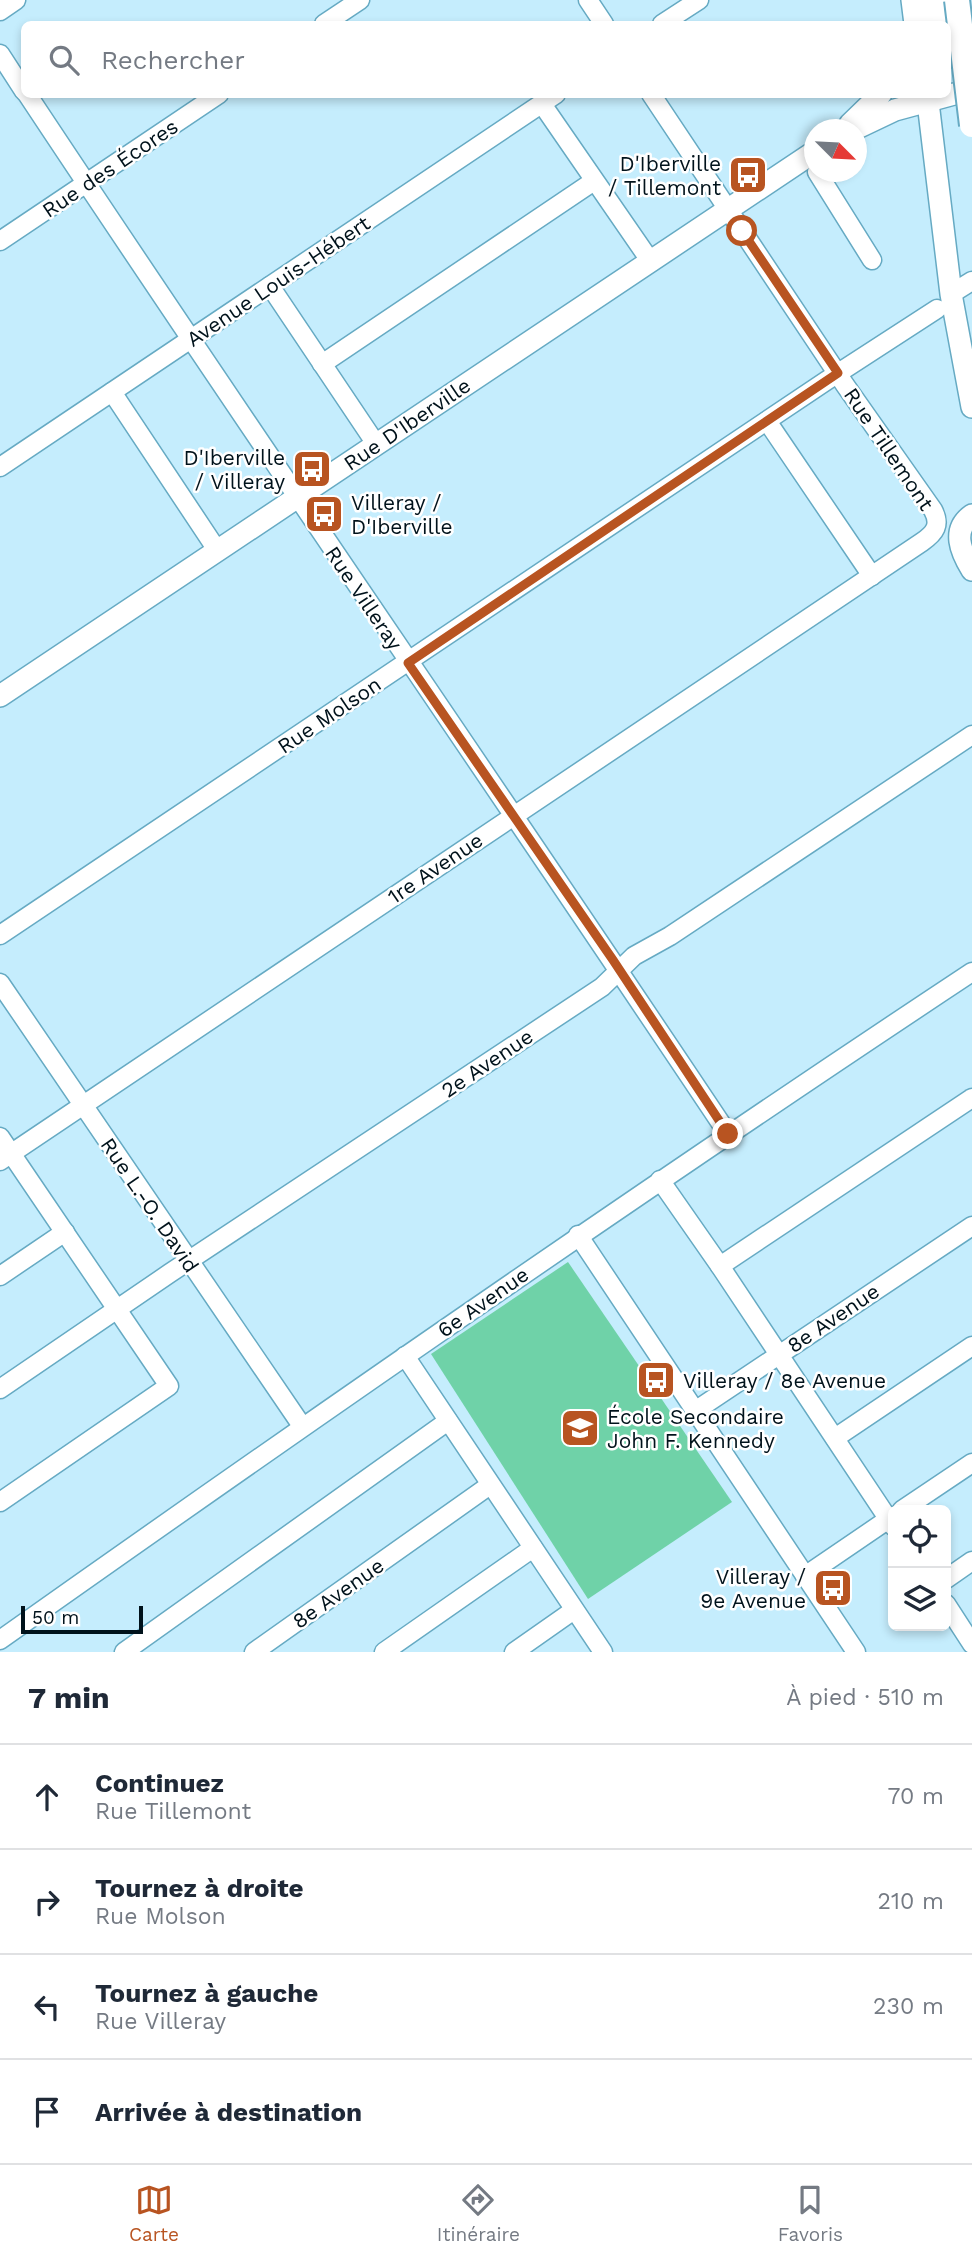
<!DOCTYPE html>
<html lang="fr">
<meta charset="utf-8">
<style>
body{margin:0;font-family:"Work Sans",sans-serif;background:#f6f6f7;color:#1f2937}
.controls{position:absolute;right:21px;bottom:21px;display:grid;overflow:hidden;border-radius:10px;box-shadow:0 4px 10px #0003}
.controls button{width:63px;height:63px;display:grid;place-items:center;padding:0;border:0;border-bottom:2px solid #e0e1e3;background:#fff;color:#1f2937;font:35px sans-serif}
.compass{position:absolute;left:804px;top:119px;width:63px;height:63px;border-radius:50%;background:#fff;box-shadow:0 4px 10px #0003;rotate:114deg}
.scale{position:absolute;left:21px;bottom:18px;width:122px;box-sizing:border-box;padding-left:7px;border:4px solid #00121b;border-top:0;font-size:19px;line-height:24px;white-space:nowrap;color:#00121b;-webkit-text-stroke:5px #fff;paint-order:stroke}
.stop{position:absolute;width:21px;height:21px;margin:-16px;border:5px solid #b85421;border-radius:50%;background:#fff}
.stop.end{background:#b85421;border-color:#fff;box-shadow:0 2px 7px #0008}
.list{margin:0;padding:0;list-style:none}
h2{display:flex;justify-content:space-between;align-items:center;height:91px;margin:0;padding:0 28px;font-size:30px}
h2 small{font-size:23px;font-weight:400;color:#747a83}
.list li{display:grid;grid-template-columns:46px 1fr auto;gap:21px;align-items:center;box-sizing:border-box;height:105px;padding:0 28px;border-top:2px solid #e0e1e3}
.list b{display:block;font-size:26px;white-space:nowrap}
.list p{margin:0;font-size:23px;white-space:nowrap;color:#747a83}
.list em{font-size:23px;font-style:normal;color:#747a83}
.icon{flex:none;width:38px;height:38px;fill:none;stroke:currentColor;stroke-width:2;stroke-linecap:round;stroke-linejoin:round}
.map{position:relative;flex:none;width:972px;height:1652px;overflow:hidden}
.search{position:absolute;background:#fff;box-shadow:0 4px 10px #0003;left:21px;right:21px;top:21px;height:77px;display:flex;align-items:center;gap:18px;box-sizing:border-box;padding:0 24px;border-radius:10px;color:#747a83;font-size:26px}
.sheet{height:511px;background:#fff}
nav{display:flex;justify-content:space-around;align-items:center;box-sizing:border-box;height:98px;border-top:2px solid #e0e1e3;background:#fff;font-size:19px;color:#747a83}
nav a{display:grid;justify-items:center;gap:4px}
nav .on{color:#b85421}
.map>svg:first-child{display:block}
</style>
<div class="map">
<svg width="972" height="1652" viewBox="0 0 972 1652">
<rect width="100%" height="100%" fill="#c5edfd"/>
<path fill="#6fd2a8" d="M568,1262L732,1502L588,1599L431,1354Z"/>
<g fill="none" stroke-linecap="round" stroke-linejoin="round">
<defs>
<g id="minor">
<path d="M588,0L604,24"/>
<path d="M0,11L16,0"/>
<path d="M324,24L360,0"/>
<path d="M662,24L699,0"/>
<path d="M0,54L24,91"/>
<path d="M27,94C258,443 496,786 728,1134"/>
<path d="M542,104L651,262"/>
<path d="M817,172L872,260"/>
<path d="M0,241L219,94"/>
<path d="M270,286L376,444"/>
<path d="M951,294L972,281"/>
<path d="M322,364L594,181"/>
<path d="M112,392L217,550"/>
<path d="M767,421L872,576"/>
<path d="M0,467L556,94"/>
<path d="M0,935L826,381L937,309"/>
<path d="M0,983L302,1426"/>
<path d="M0,1137L169,1386L0,1502"/>
<path d="M0,1161L922,542C935,533 941,525 933,510L845,385L651,94"/>
<path d="M660,1180L720,1266L893,1526"/>
<path d="M578,1235L856,1652"/>
<path d="M720,1266L972,1098"/>
<path d="M0,1276L65,1232"/>
<path d="M405,1356L603,1652"/>
<path d="M0,1389L170,1273L602,987L634,956L670,936L972,735"/>
<path d="M695,1411L972,1226"/>
<path d="M835,1438L972,1346"/>
<path d="M902,1510L972,1463"/>
<path d="M805,1576L893,1516"/>
<path d="M946,1579L972,1561"/>
<path d="M946,1604L972,1644"/>
<path d="M0,1640C321,1413 644,1189 972,972"/>
<path d="M124,1652L448,1421"/>
<path d="M254,1652L490,1485"/>
<path d="M384,1652L533,1548"/>
<path d="M514,1652L574,1610"/>
</g>
<g id="major">
<path d="M912,0L915,24"/>
<path d="M948,57H949"/>
<path d="M927,94L951,294L972,407"/>
<path d="M850,124L881,94"/>
<path d="M853,130L895,110L954,94"/>
<path d="M972,515C951,530 961,552 972,570"/>
<path d="M0,696L814,152"/>
</g>
<path id="highway" d="M933,0L935,24"/>
</defs>
<use href="#minor" stroke="#66aac3" stroke-width="21"/>
<use href="#major" stroke="#66aac3" stroke-width="24"/>
<use href="#highway" stroke="#66aac3" stroke-width="28"/>
<use href="#minor" stroke="#fff" stroke-width="18"/>
<use href="#major" stroke="#fff" stroke-width="21"/>
<use href="#highway" stroke="#fff" stroke-width="24"/>
<defs>
<path id="highway-bridge" d="M957,0L972,125"/>
</defs>
<use href="#highway-bridge" stroke="#66aac3" stroke-width="28" stroke-linecap="butt"/>
<use href="#highway-bridge" stroke="#fff" stroke-width="24"/>
</g>
<g fill="none" stroke-linecap="round" stroke-linejoin="round">
<path stroke="#b85421" stroke-width="9" d="M728,1134L613,960L408,663L838,373L742,231"/>
</g>
<defs>
<symbol id="bus-square" viewBox="-11 -11 22 22"><rect x="-9" y="-9" width="18" height="18" rx="4" fill="#b85421" stroke="#fff"/><path d="M-5-6H5V4H4V6H2V4H-2V6H-4V4H-5ZM-3.5-4V0h7V-4ZM-3.5 1.2v1.5H-2V1.2ZM2 1.2v1.5H3.5V1.2Z" fill="#fff"/></symbol>
<symbol id="school-square" viewBox="-11 -11 22 22"><rect x="-9" y="-9" width="18" height="18" rx="4" fill="#b85421" stroke="#fff"/><path d="M0-5L7-2L0 1L-7-2ZM-4 1L0 2.5L4 1V4Q0 6-4 4Z" fill="#fff"/></symbol>
</defs>
<g fill-rule="evenodd">
<use href="#bus-square" x="726" y="153" width="44" height="44"/>
<use href="#bus-square" x="290" y="447" width="44" height="44"/>
<use href="#bus-square" x="302" y="492" width="44" height="44"/>
<use href="#bus-square" x="634" y="1358" width="44" height="44"/>
<use href="#school-square" x="558" y="1406" width="44" height="44"/>
<use href="#bus-square" x="811" y="1566" width="44" height="44"/>
</g>
<g text-anchor="middle" dominant-baseline="central" stroke-width="5" stroke-linejoin="round" paint-order="stroke">
<g font-size="21" fill="#00121b" stroke="#fff" text-anchor="end">
<text x="721" y="163">D'Iberville<tspan x="721" dy="24">/ Tillemont</tspan></text>
<text x="285" y="457">D'Iberville<tspan x="285" dy="24">/ Villeray</tspan></text>
<text x="351" y="502" text-anchor="start">Villeray /<tspan x="351" dy="24">D'Iberville</tspan></text>
<text x="683" y="1380" text-anchor="start">Villeray / 8e Avenue</text>
<text x="607" y="1416" text-anchor="start">École Secondaire<tspan x="607" dy="24">John F. Kennedy</tspan></text>
<text x="806" y="1576">Villeray /<tspan x="806" dy="24">9e Avenue</tspan></text>
</g>
<g font-size="21" fill="#00121b" stroke="#fff">
<text transform="translate(110 168) rotate(-34)">Rue des Écores</text>
<text transform="translate(278 281) rotate(-34)">Avenue Louis-Hébert</text>
<text transform="translate(407 424) rotate(-34)">Rue D'Iberville</text>
<text transform="translate(889 449) rotate(56)">Rue Tillemont</text>
<text transform="translate(364 598) rotate(56)">Rue Villeray</text>
<text transform="translate(329 715) rotate(-34)">Rue Molson</text>
<text transform="translate(435 868) rotate(-34)">1re Avenue</text>
<text transform="translate(487 1063) rotate(-34)">2e Avenue</text>
<text transform="translate(150 1205) rotate(56)">Rue L.-O. David</text>
<text transform="translate(483 1302) rotate(-35)">6e Avenue</text>
<text transform="translate(833 1318) rotate(-34)">8e Avenue</text>
<text transform="translate(338 1593) rotate(-35)">8e Avenue</text>
</g>
</g>
</svg>
<div class="controls">
<button><svg class="icon" aria-label="locate" viewBox="0 0 24 24"><circle cx="12" cy="12" r="6"/><path d="M12 2v4M12 18v4M2 12h4M18 12h4"/></svg></button>
<button><svg class="icon" aria-label="layers" viewBox="0 0 24 24"><path d="M12 4l9 5-9 5-9-5zM3 14l9 5 9-5"/></svg></button>
</div>
<svg class="compass" viewBox="-18 -18 36 36"><path d="M0-13l5 13h-10z" fill="#e53935"/><path d="M0 13l5-13h-10z" fill="#747a83"/></svg>
<div class="scale">50 m</div>
<div class="stop" style="left:742px;top:231px"></div>
<div class="stop end" style="left:728px;top:1134px"></div>
<div class="search"><svg class="icon" aria-label="search" viewBox="0 0 24 24"><circle cx="10" cy="10" r="6"/><path d="M15 15l6 6"/></svg>Rechercher</div>
</div>
<section class="sheet">
<h2>7 min<small>À pied · 510 m</small></h2>
<ul class="list">
<li><svg class="icon" aria-label="ahead" viewBox="0 0 24 24"><path d="M12 20V5M6 11l6-6 6 6"/></svg><div><b>Continuez</b><p>Rue Tillemont</p></div><em>70 m</em></li>
<li><svg class="icon" aria-label="right" viewBox="0 0 24 24"><path d="M7 20v-9h11M14 6l5 5-5 5"/></svg><div><b>Tournez à droite</b><p>Rue Molson</p></div><em>210 m</em></li>
<li><svg class="icon" aria-label="left" viewBox="0 0 24 24"><path d="M17 20v-9H6M10 6l-5 5 5 5"/></svg><div><b>Tournez à gauche</b><p>Rue Villeray</p></div><em>230 m</em></li>
<li><svg class="icon" aria-label="arrive" viewBox="0 0 24 24"><path d="M6 21V4h12l-3 4 3 4H6"/></svg><div><b>Arrivée à destination</b></div></li>
</ul>
</section>
<nav>
<a class="on"><svg class="icon" aria-label="map" viewBox="0 0 24 24"><path d="M3 6l6-2 6 2 6-2v14l-6 2-6-2-6 2zM9 4v14M15 6v14"/></svg>Carte</a>
<a><svg class="icon" aria-label="directions" viewBox="0 0 24 24"><path d="M12 3l9 9-9 9-9-9zM9 14v-3h6M13 9l2 2-2 2"/></svg>Itinéraire</a>
<a><svg class="icon" aria-label="saved" viewBox="0 0 24 24"><path d="M7 4h10v16l-5-4-5 4z"/></svg>Favoris</a>
</nav>
